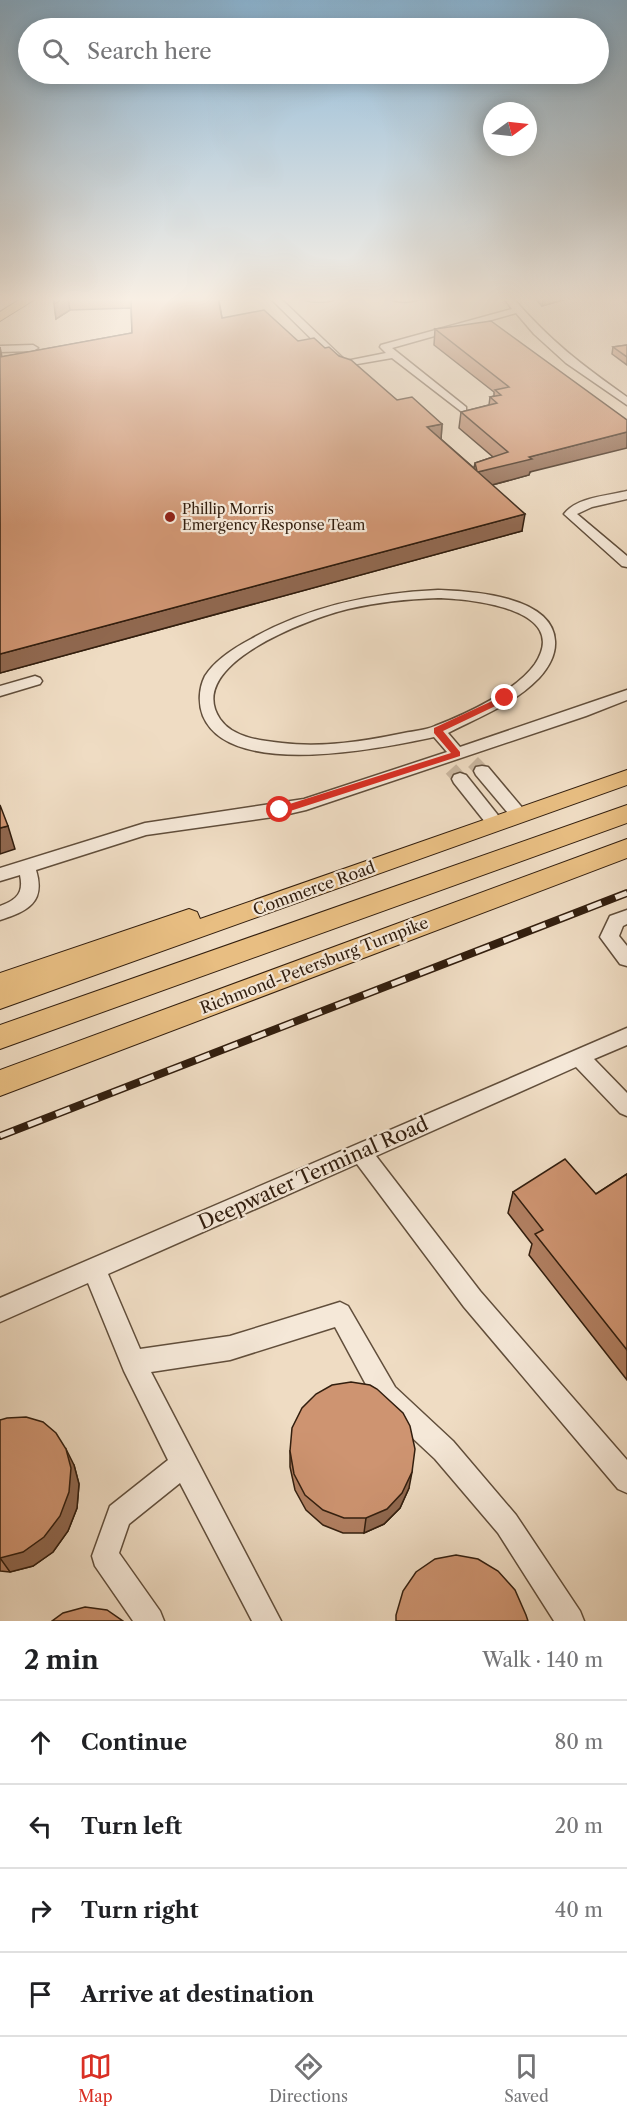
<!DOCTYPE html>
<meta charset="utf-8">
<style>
body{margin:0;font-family:"Libre Caslon Text",serif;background:#f6f6f6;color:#202124}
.compass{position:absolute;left:483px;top:102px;width:54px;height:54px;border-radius:50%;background:#fff;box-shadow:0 3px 15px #0003;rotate:75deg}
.stop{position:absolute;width:18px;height:18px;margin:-14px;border:4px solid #d93025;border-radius:50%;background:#fff}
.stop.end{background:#d93025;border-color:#fff;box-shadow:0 2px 6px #0008}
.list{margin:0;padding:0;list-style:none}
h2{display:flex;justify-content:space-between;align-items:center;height:78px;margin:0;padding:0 24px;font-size:26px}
h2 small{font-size:20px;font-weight:400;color:#757577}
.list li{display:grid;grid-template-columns:39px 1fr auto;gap:18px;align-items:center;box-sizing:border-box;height:84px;padding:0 24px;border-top:2px solid #e0e0e0}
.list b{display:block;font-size:22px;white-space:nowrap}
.list em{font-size:20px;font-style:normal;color:#757577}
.icon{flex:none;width:33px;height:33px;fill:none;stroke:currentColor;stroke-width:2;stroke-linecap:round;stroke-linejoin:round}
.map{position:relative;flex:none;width:627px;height:1621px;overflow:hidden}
.search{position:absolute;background:#fff;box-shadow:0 3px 15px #0003;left:18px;right:18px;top:18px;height:66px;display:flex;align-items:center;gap:15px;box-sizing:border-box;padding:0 21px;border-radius:33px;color:#757577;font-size:22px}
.sheet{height:414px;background:#fff}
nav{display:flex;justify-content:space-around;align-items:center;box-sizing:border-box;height:84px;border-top:2px solid #e0e0e0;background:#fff;font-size:16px;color:#757577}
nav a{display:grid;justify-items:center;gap:3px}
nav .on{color:#d93025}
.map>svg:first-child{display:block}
</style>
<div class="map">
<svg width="627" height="1621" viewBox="0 0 627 1621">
<rect width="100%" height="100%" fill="#efdcc3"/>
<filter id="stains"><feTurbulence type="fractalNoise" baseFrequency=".00333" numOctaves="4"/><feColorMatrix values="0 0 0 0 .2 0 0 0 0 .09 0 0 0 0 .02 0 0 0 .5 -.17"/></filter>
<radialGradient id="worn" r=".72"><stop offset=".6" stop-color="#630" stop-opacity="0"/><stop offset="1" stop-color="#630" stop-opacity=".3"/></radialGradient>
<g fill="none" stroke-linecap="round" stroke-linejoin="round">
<g stroke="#c9b69f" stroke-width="14" stroke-dasharray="14 7" stroke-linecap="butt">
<path d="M473,762L482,771"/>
<path d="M451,769L460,779"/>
</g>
<defs>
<g id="minor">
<path d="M270,298H280L346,361L386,353L380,347L381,345L512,309L504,298H513C550,341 582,365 627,397V405L566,363L534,334L516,313L392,348L466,407V411L462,412L392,358L340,367Z"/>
<path d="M301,298H337C329,303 309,303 301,298Z"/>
<path d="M389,298H420C413,303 396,303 389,298Z"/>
<path d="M621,298H627V302Z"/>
<path d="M0,346L33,345L38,348L33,351L0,352Z"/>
<path d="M627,491V499L592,507L577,514L627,556V567L622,566L564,514C577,497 607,496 627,491Z"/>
<path d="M438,590C471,591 553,596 555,641C556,655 548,668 539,678C514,704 479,717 448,733L460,747L627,690V700L586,716L306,810L280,816L146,835L36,870C46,903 27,911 0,920V906C17,900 24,893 20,875L0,881V868L145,823L304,799L447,752L434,737C383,748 230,780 203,716C198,703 199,688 205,676C215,660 234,648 251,639C309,606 372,593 438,590ZM438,598C469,599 572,608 535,664C516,691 466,714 435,726C426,730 414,731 404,733C365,741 323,748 282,743C262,741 233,738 220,719C183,664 311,618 348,609C378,602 407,599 438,598Z"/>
<path d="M35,676L40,678L42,681L40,684L0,696V686Z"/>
<path d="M482,766L488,767L525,811L527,815L525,819H513L476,775L474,771L476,767Z"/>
<path d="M460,773L466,775L501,819L503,823L501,827H489L454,783L452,779L454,775Z"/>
<path d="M627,910V924L623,926L619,936L627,946V966L620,964L600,937L610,916Z"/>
<path d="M627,1028V1045L594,1059L627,1093V1116L620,1113L576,1067L376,1156L480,1291L627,1460V1493L618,1489L464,1307L357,1164L108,1274L140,1349L230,1336L340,1302L348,1306L395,1387L453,1441L516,1515L580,1611L584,1621H554L498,1533L435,1459L377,1405L335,1327L230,1360L151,1372L281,1621H252L180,1483L129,1524L119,1553L160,1611L164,1621H133L95,1566L92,1556L110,1506L168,1460L124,1371L88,1283L0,1322V1298Z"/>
</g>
<g id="major">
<path d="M22,298H37L0,321V312Z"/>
<path d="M627,770V785L0,1009V973L189,909L197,912L200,919Z"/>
</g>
<g id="highway">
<path d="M627,805V823L0,1049V1025Z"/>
<path d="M627,839V858L0,1096V1070Z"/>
</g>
</defs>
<use href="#minor" stroke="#614e3b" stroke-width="3"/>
<use href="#major" stroke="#321e0e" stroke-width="2"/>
<use href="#highway" stroke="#321e0e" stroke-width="2"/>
<use href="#minor" fill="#f5e8d8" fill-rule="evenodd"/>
<use href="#major" fill="#e8be82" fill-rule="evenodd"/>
<use href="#highway" fill="#e8be82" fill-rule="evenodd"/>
<defs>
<path id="rail" d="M0,1136L627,893"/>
</defs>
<use href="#rail" stroke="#321e0e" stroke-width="8"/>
<use href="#rail" stroke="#f5e8d8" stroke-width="5" stroke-dasharray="15" stroke-linecap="butt"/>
</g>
<g fill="#b17f61" stroke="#321e0e" stroke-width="1.5">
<path d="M54,298H233V299L219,300L222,318L298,341L325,348L339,356L397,400L442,424L441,439L474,468L475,463L493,457L459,428L461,412L489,405L490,397L494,396V392L434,345L435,329L627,420L530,472L529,475L492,485L522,531L0,673V347L2,357L132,333L131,308L70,310L56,319Z"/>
<path d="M534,298H570L542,306Z"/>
<path d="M627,345V365L612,354L613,347Z"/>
<path d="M627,1174V1380L529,1255L532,1244L508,1213L513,1192L596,1194Z"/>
<path d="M0,1420L74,1465L79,1484L77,1508L68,1531L53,1552L33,1566L10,1572L0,1571Z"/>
<path d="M290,1451L409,1488L400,1508L384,1524L364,1533H343L323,1525L306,1510L295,1490L290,1467Z"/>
</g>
<g fill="#90684f" stroke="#321e0e" stroke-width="1.5">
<path d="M63,298H68L70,310L56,319L54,304Z"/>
<path d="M543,298H570L542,306Z"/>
<path d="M442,424L441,440L427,427Z"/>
<path d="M627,432V448L530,472L529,475L477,489L478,472L529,457Z"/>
<path d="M525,514L522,531L0,673V654Z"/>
<path d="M8,826L15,849L0,854V828Z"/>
<path d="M66,1449L74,1465L79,1484L77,1508L68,1531L53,1552L33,1566L10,1572L0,1558Z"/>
<path d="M412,1472L409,1488L400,1508L384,1524L364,1533L366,1518Z"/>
</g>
<g fill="#ce9471" stroke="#321e0e" stroke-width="1.5">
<path d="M54,298H63L54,304Z"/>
<path d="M131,298H218L222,318L264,310L298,341L314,338L325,348L329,347L339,356L351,360L397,400L412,397L442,424L427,427L477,471L475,463L508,452L461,412L497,403L490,397L501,395L495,390L509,387L435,329L491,321L627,420V432L529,457L532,459L478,472L525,514L0,654V347V357L132,333Z"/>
<path d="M627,345V357L613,347Z"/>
<path d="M0,805L8,826L0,828Z"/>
<path d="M565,1159L596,1194L627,1174V1350L535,1234L543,1230L513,1192Z"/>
<path d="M351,1382L370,1385L377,1389L403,1413L410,1426L415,1449L412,1472L402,1493L387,1509L366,1518H344L323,1510L305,1495L294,1474L290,1451L292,1428L302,1408L316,1394L332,1385Z"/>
<path d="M26,1417L43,1422L56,1433L66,1449L71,1468L69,1492L60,1516L44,1537L23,1552L0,1558V1420L7,1418Z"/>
<path d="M456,1555L478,1559L498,1571L515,1590L526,1615L528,1621H396V1615L403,1591L416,1572L435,1559Z"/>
<path d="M85,1607L107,1610L123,1621H52L63,1613Z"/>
</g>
<linearGradient id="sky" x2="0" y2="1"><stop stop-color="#8ab6d6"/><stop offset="0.57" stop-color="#f8efe4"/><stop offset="1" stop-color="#f8efe4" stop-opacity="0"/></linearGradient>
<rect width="627" height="525" fill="url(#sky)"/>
<path fill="#d93025" d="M505,695L508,696V700L443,731L460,752V756L284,813L280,814L276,810L277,808L451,753L434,733V728Z"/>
<circle fill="#8f2418" stroke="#f5e8d8" stroke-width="2" cx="170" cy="517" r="6"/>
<g text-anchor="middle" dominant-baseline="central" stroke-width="4.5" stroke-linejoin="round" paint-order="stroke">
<g font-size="14" fill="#321e0e" stroke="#f5e8d8" text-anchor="start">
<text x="182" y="509">Phillip Morris<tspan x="182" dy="16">Emergency Response Team</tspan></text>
</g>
<g font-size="16" fill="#321e0e" stroke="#f5e8d8">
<text transform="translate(314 888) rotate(-20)">Commerce Road</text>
<text transform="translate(314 965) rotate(-21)">Richmond-Petersburg Turnpike</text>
</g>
<g font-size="20" fill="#321e0e" stroke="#f5e8d8">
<text transform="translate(313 1173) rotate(-24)">Deepwater Terminal Road</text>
</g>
</g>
<rect width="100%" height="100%" filter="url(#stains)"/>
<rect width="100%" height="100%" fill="url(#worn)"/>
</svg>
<svg class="compass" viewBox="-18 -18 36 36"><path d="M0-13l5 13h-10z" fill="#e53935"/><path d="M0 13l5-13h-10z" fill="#757577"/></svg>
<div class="stop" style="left:280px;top:810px"></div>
<div class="stop end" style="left:505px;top:698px"></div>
<div class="search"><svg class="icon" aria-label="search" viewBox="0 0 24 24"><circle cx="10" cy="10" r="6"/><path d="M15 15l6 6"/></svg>Search here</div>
</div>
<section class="sheet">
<h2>2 min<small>Walk · 140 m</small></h2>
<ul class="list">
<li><svg class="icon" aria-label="ahead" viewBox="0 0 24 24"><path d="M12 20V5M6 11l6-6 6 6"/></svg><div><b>Continue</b></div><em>80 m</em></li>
<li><svg class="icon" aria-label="left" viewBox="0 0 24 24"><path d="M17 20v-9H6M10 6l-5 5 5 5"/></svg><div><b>Turn left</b></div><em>20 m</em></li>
<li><svg class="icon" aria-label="right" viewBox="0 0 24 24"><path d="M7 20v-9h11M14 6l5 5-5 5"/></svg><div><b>Turn right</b></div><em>40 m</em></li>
<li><svg class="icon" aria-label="arrive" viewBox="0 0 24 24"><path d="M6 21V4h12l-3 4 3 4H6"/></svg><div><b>Arrive at destination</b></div></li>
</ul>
</section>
<nav>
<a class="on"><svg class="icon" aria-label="map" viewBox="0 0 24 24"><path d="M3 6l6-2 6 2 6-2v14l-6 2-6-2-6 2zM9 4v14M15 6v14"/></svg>Map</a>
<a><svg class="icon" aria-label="directions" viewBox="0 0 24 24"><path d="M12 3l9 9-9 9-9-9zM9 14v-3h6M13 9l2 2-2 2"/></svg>Directions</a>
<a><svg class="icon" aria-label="saved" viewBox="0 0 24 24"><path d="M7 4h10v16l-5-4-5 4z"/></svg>Saved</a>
</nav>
